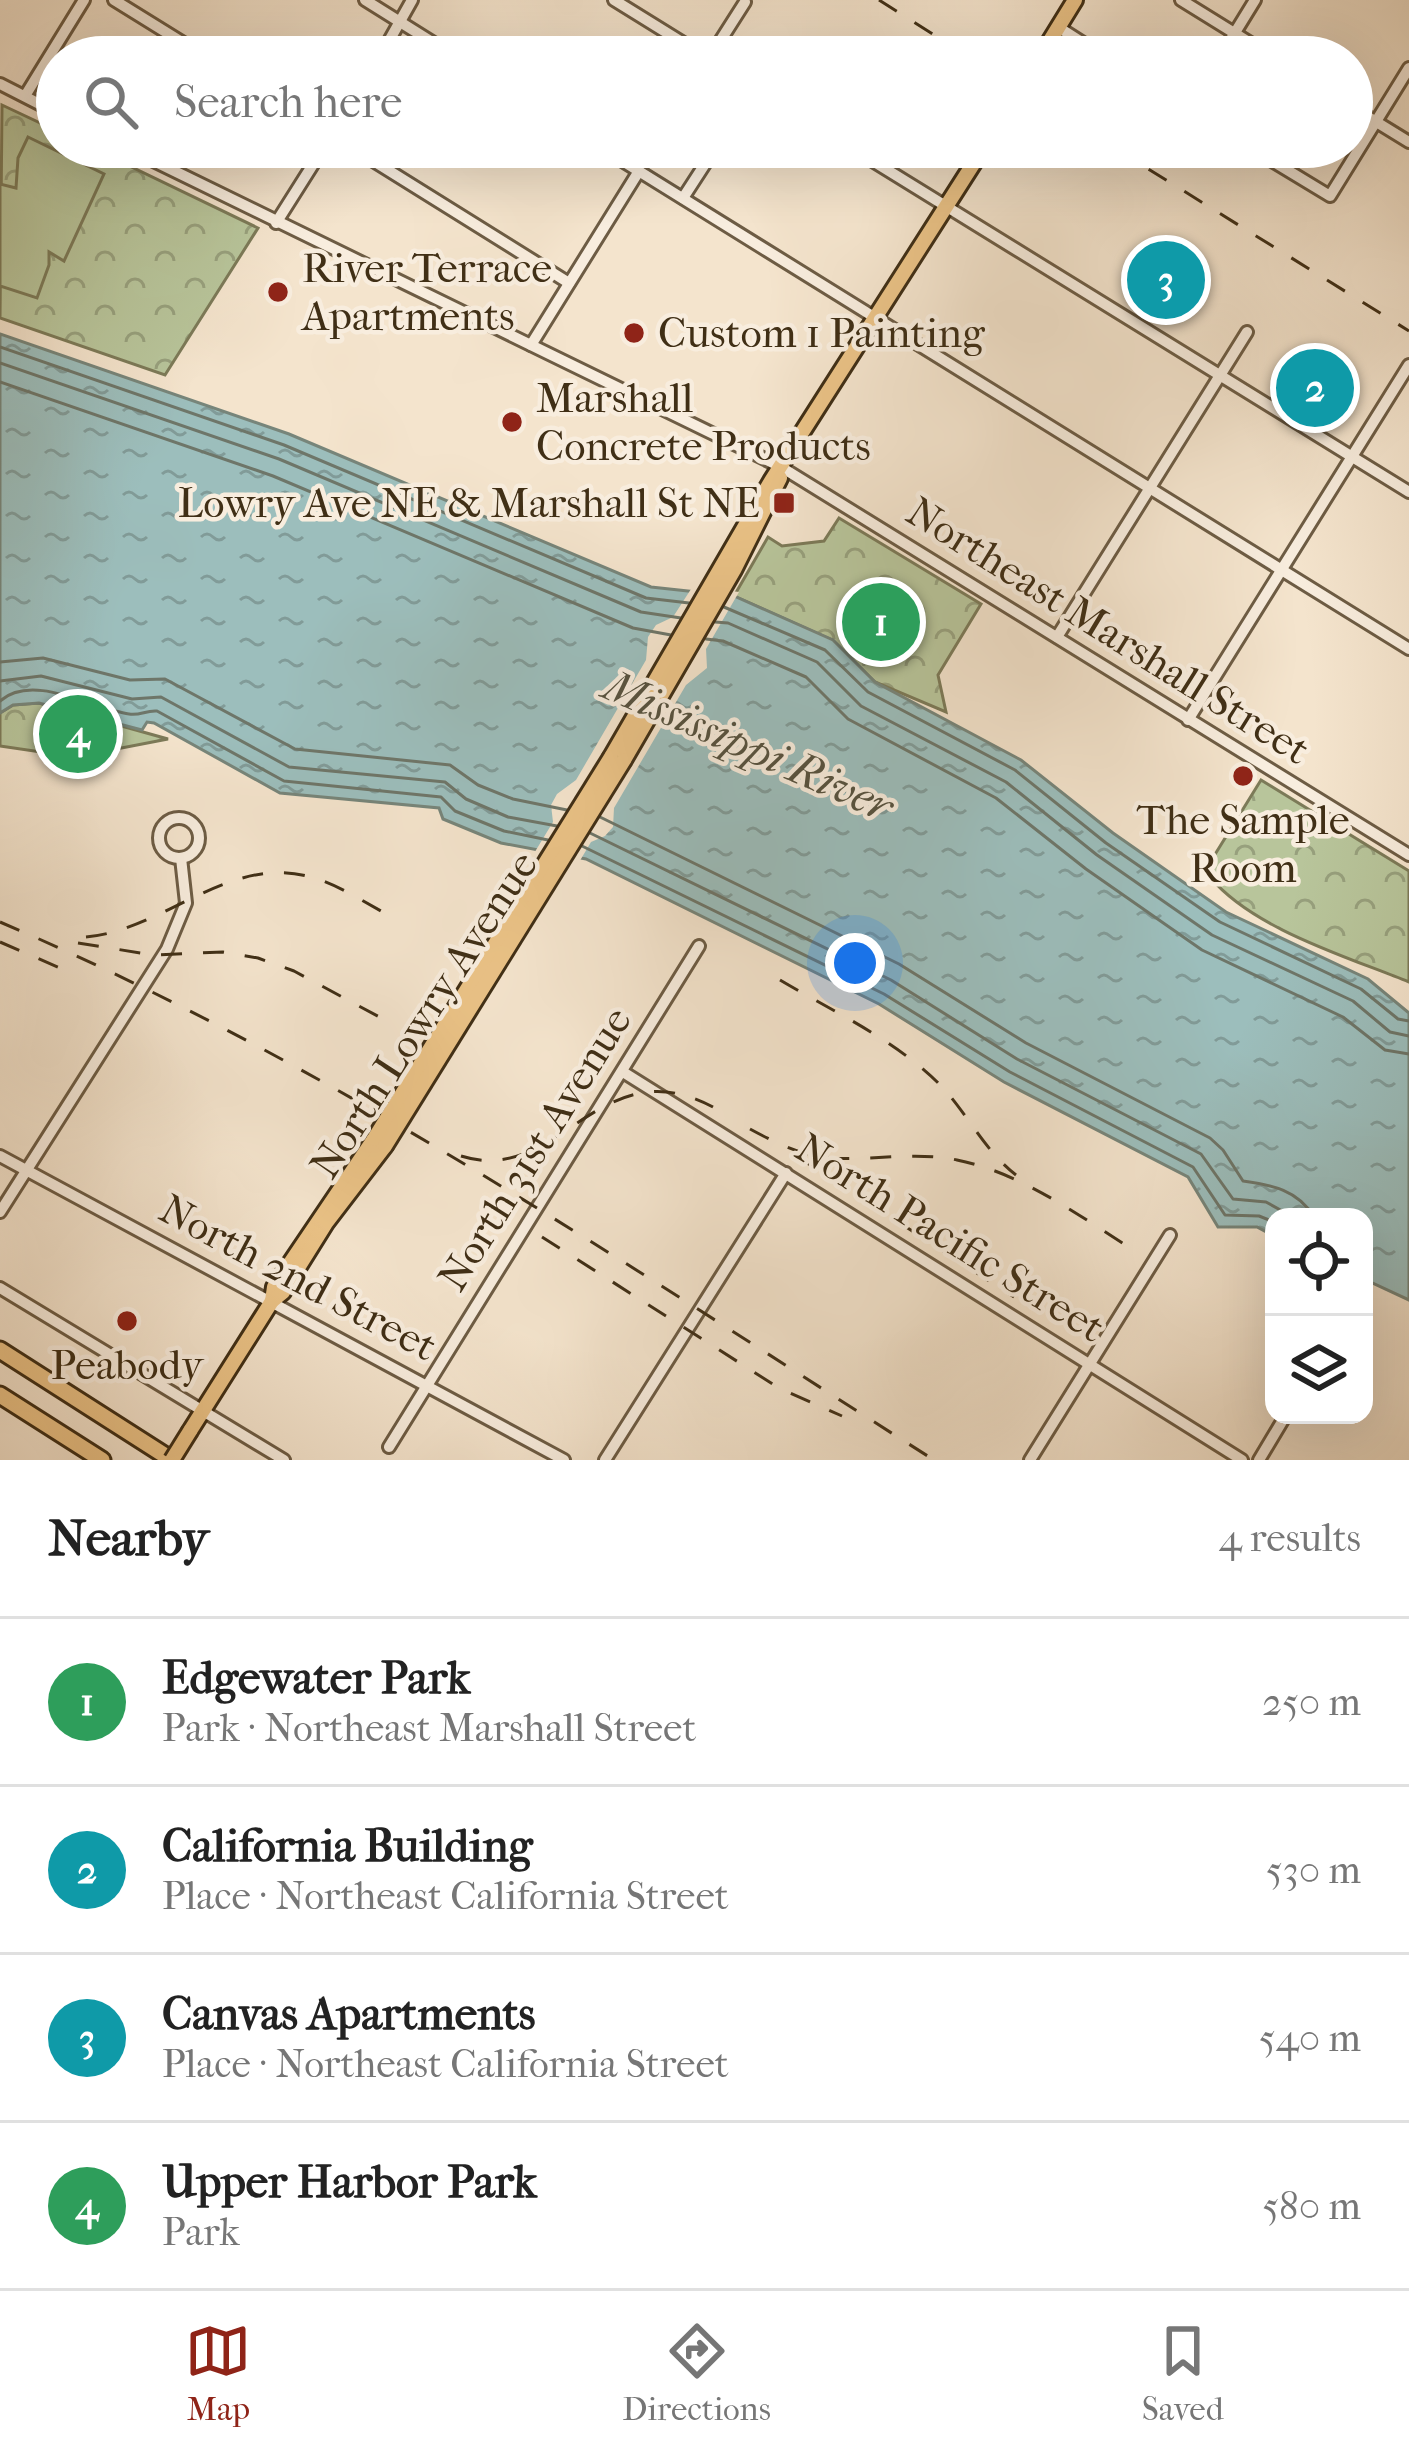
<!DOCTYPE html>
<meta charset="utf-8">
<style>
body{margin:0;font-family:"IM FELL French Canon",serif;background:#f6f6f6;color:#222}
.controls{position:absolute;right:36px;bottom:36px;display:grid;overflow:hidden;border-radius:24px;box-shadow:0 12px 48px #0002}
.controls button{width:108px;height:108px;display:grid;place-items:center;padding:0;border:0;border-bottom:3px solid #e0e0e0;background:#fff;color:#222;font:60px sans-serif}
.you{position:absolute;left:855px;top:963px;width:42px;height:42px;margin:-30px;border:9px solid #fff;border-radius:50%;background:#1a73e8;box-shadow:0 0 0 18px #1a73e833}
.badge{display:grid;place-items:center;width:78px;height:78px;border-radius:50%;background:#8f2418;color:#fff;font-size:39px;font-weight:700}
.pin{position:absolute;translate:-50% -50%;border:6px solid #fff;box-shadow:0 3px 12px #0006}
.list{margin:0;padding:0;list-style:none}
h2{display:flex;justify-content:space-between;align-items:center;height:156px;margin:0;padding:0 48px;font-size:51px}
h2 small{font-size:39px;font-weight:400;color:#767676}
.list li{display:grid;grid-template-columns:78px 1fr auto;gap:36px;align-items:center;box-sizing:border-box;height:168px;padding:0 48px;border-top:3px solid #e0e0e0}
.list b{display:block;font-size:45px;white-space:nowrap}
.list p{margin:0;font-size:39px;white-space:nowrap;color:#767676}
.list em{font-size:39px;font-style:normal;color:#767676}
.icon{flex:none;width:66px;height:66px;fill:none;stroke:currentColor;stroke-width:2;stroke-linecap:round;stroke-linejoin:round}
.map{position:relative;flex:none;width:1409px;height:1460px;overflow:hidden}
.search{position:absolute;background:#fff;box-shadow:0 12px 48px #0002;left:36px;right:36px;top:36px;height:132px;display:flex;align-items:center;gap:30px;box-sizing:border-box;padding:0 42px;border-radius:66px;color:#767676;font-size:45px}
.sheet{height:828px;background:#fff}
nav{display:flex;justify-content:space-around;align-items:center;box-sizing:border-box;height:168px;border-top:3px solid #e0e0e0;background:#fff;font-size:33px;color:#767676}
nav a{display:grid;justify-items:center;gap:6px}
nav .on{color:#8f2418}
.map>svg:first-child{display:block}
</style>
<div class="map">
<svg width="1409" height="1460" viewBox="0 0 1409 1460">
<defs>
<pattern id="forest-crowns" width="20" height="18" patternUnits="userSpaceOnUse" patternTransform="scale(3)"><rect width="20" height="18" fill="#b8c59b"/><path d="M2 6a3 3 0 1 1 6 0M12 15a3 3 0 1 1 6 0" fill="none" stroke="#97a07d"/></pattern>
<pattern id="water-ripples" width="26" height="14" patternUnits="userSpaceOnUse" patternTransform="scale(3)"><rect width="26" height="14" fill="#9cbebc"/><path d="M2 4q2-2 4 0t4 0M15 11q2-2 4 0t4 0" fill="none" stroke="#819b98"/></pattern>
</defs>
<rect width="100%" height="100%" fill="#f4e4cd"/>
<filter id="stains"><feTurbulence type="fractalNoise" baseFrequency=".00167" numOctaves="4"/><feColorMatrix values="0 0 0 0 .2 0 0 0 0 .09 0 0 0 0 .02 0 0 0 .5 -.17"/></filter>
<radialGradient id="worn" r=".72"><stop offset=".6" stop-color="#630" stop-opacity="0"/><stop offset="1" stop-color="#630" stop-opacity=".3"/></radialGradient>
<g fill="url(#forest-crowns)" stroke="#7c7a58" stroke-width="3">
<path d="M2,105L57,131V147H90L258,228L165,375L0,318Z"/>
<path d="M839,518L981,604L938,675L946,712L875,682L832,640L734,596L768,537L782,546L824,541Z"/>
<path d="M39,703L168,739L75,757L0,746V713L13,705Z"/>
<path d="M1261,780L1409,871V982C1348,957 1253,929 1210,877L1214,856Z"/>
</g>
<path fill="#b8c59b" stroke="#7c7a58" stroke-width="3" d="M28,137L104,174L64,261L49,252V265L37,298L0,286V184L16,188L18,158Z"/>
<path fill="url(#water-ripples)" stroke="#77857a" stroke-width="3" d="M0,334L289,434L651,587L734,596L833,640L875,682L1021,760L1113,833L1226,912L1368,979L1409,1013V1300L1364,1279V1217H1274V1236L1257,1227H1218L1188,1177L1004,1082L879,1004L586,859L501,843L443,819L439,808L280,793L154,723L147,722L142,730L39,703L13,705L0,713Z"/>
<path fill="#f4e4cd" d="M693,586L739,592L706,649L707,668L686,685L614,808L613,827L605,836L591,842L578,864L533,855L553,822L551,805L557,794L576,780L646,660L648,637L656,625L673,617Z"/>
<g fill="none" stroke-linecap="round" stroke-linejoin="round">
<g stroke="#6e7669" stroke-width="3">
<path d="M0,347L284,445L646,598L689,603"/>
<path d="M0,363L279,459L641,612L681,618"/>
<path d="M0,382L273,476L633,628L671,635"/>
<path d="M724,607L825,650L868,692L1015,770L1106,843L1220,922L1361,989L1398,1019L1409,1021"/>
<path d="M715,622L728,623L817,662L861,706L1006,782L1097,855L1212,935L1353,1001L1390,1032L1409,1036"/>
<path d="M706,639L723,641L806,677L848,719L996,798L1086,869L1202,950L1343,1017L1385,1050L1409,1054"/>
<path d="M0,662L43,658L130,680L165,679L295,749L450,765L478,785L513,799L567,810"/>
<path d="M0,681L41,676L132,699L161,697L289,767L445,782L466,799L508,817L557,826"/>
<path d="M0,701C33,672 93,709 129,714C140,716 146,710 157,711L284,781L441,797L455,811L504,831L548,840"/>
<path d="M600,817L899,964L1026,1043L1210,1138L1223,1150L1243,1181C1272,1185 1298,1190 1314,1217"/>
<path d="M590,833L891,980L1017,1059L1201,1154L1233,1199L1266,1202L1293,1217"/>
<path d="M582,846L884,994L1010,1072L1193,1167L1225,1215L1259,1216L1274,1222"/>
</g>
<defs>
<g id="minor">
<path d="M114,0L206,57"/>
<path d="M365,0L456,57"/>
<path d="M614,0L706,57"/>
<path d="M1181,0L1273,57"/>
<path d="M1058,27L1105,57"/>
<path d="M380,57L412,0"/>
<path d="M710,57L745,2"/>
<path d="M1220,57L1255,0"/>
<path d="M0,84L57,113"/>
<path d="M25,96L84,0"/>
<path d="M1352,107L1409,142"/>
<path d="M125,147L781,467L1409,855"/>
<path d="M351,147L569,283"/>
<path d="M600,147L1409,649"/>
<path d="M850,147L1409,492"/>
<path d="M1249,147L1330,196L1409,68"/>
<path d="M683,198L716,147"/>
<path d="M276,223L324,147"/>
<path d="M531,345L639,171"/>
<path d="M1057,637L1247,332"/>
<path d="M1188,720L1409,365"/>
<circle cx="179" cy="838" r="20"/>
<path d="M623,1072L1242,1460"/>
<path d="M0,1156L564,1460"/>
<path d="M0,1212L167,949L186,903L181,858"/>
<path d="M0,1288L284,1460"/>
<path d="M389,1447L699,946"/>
<path d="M605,1460L786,1173"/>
<path d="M1030,1460L1170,1235"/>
<path d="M1259,1460L1286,1415"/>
</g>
<g id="major">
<path d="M1040,57L1075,0"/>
<path d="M611,757L771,481L984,147"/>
<path d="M624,760L734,570L780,478"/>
<path d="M272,1301L274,1287L374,1139"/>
<path d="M190,1431L272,1301L283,1292L326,1223L385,1146"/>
</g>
<g id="highway">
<path d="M0,1350L172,1460"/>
<path d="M0,1395L102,1460"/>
</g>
</defs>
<use href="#minor" stroke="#6d5c44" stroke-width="16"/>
<use href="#major" stroke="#402f16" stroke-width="20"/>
<use href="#highway" stroke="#402f16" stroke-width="21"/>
<use href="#minor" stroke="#f8edde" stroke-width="10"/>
<use href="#major" stroke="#eac286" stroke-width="14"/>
<use href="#highway" stroke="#eac286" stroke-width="15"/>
<g stroke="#402f16" stroke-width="3" stroke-dasharray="21 21" stroke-linecap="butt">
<path d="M879,0L969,57"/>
<path d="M1113,147L1409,331"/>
<path d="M0,922C331,1063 631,1268 934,1460"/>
<path d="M86,937C164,930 227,856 307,876C337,883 365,903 392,917"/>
<path d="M0,942L74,974"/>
<path d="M78,943L153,955L223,952L258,958L294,971L396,1026"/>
<path d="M780,980C834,1012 900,1042 944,1089C969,1117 986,1152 1016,1175"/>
<path d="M750,1129C774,1142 800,1155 828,1158C871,1161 915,1151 957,1160C1023,1173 1082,1218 1138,1253"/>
<path d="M795,1155L1014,1297"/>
<path d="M461,1156C560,1187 599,1046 713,1107"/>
<path d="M542,1237L779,1388L842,1416"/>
</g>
<defs>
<g id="major-bridge">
<path d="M374,1139L611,757"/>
<path d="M385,1146L624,760"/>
<path d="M172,1460L190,1431"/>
</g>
</defs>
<use href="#major-bridge" stroke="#402f16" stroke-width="20" stroke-linecap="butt"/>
<use href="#major-bridge" stroke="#eac286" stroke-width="14"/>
</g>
<g fill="#8f2418" stroke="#f8edde" stroke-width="4.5">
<circle cx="278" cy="292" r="12"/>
<circle cx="634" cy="333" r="12"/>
<circle cx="512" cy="422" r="12"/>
<rect x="772" y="491" width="24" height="24" rx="6"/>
<circle cx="1243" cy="776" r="12"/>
<circle cx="127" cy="1321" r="12"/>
</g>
<g text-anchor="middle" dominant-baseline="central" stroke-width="9" stroke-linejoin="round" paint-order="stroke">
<g font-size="42" fill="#402f16" stroke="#f8edde" text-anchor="start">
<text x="302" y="268">River Terrace<tspan x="302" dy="48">Apartments</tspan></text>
<text x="658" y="333">Custom 1 Painting</text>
<text x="536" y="398">Marshall<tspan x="536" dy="48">Concrete Products</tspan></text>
<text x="760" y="503" text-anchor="end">Lowry Ave NE &amp; Marshall St NE</text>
<text x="1243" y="820" text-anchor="middle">The Sample<tspan x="1243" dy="48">Room</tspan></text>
<text x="127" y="1365" text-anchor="middle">Peabody</text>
</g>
<g font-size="42" fill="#402f16" stroke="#f8edde">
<text transform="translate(1108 631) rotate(32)">Northeast Marshall Street</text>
<text transform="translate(424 1015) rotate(-57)">North Lowry Avenue</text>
<text transform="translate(535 1149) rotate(-58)">North 31st Avenue</text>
<text transform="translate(950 1238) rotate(32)">North Pacific Street</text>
<text transform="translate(298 1278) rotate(28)">North 2nd Street</text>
</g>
<g font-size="45" font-style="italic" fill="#575340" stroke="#f8edde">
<text transform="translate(748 746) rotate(24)">Mississippi River</text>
</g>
</g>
<rect width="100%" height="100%" filter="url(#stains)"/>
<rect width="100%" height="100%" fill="url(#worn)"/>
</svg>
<div class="controls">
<button><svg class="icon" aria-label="locate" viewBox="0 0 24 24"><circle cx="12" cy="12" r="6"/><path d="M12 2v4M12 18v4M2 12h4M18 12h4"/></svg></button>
<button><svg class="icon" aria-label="layers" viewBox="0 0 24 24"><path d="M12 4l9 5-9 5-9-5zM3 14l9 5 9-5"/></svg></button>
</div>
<div class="you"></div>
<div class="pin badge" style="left:881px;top:622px;background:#2e9e5b">1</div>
<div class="pin badge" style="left:1315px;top:388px;background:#0f9aa8">2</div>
<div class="pin badge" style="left:1166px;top:280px;background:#0f9aa8">3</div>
<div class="pin badge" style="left:78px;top:734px;background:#2e9e5b">4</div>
<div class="search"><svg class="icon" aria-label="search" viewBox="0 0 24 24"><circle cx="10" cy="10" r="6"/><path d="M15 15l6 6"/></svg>Search here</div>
</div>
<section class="sheet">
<h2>Nearby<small>4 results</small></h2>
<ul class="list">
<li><span class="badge" style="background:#2e9e5b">1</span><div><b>Edgewater Park</b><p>Park · Northeast Marshall Street</p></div><em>250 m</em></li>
<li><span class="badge" style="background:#0f9aa8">2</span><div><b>California Building</b><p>Place · Northeast California Street</p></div><em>530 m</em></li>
<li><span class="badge" style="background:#0f9aa8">3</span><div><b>Canvas Apartments</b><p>Place · Northeast California Street</p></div><em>540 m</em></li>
<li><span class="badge" style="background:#2e9e5b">4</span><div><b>Upper Harbor Park</b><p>Park</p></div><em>580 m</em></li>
</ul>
</section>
<nav>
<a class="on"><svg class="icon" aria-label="map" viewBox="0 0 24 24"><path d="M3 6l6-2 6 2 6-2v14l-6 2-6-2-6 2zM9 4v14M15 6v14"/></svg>Map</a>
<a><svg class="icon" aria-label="directions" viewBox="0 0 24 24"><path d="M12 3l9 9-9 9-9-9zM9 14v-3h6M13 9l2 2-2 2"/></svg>Directions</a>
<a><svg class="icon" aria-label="saved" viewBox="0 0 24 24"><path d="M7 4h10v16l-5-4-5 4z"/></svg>Saved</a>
</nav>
